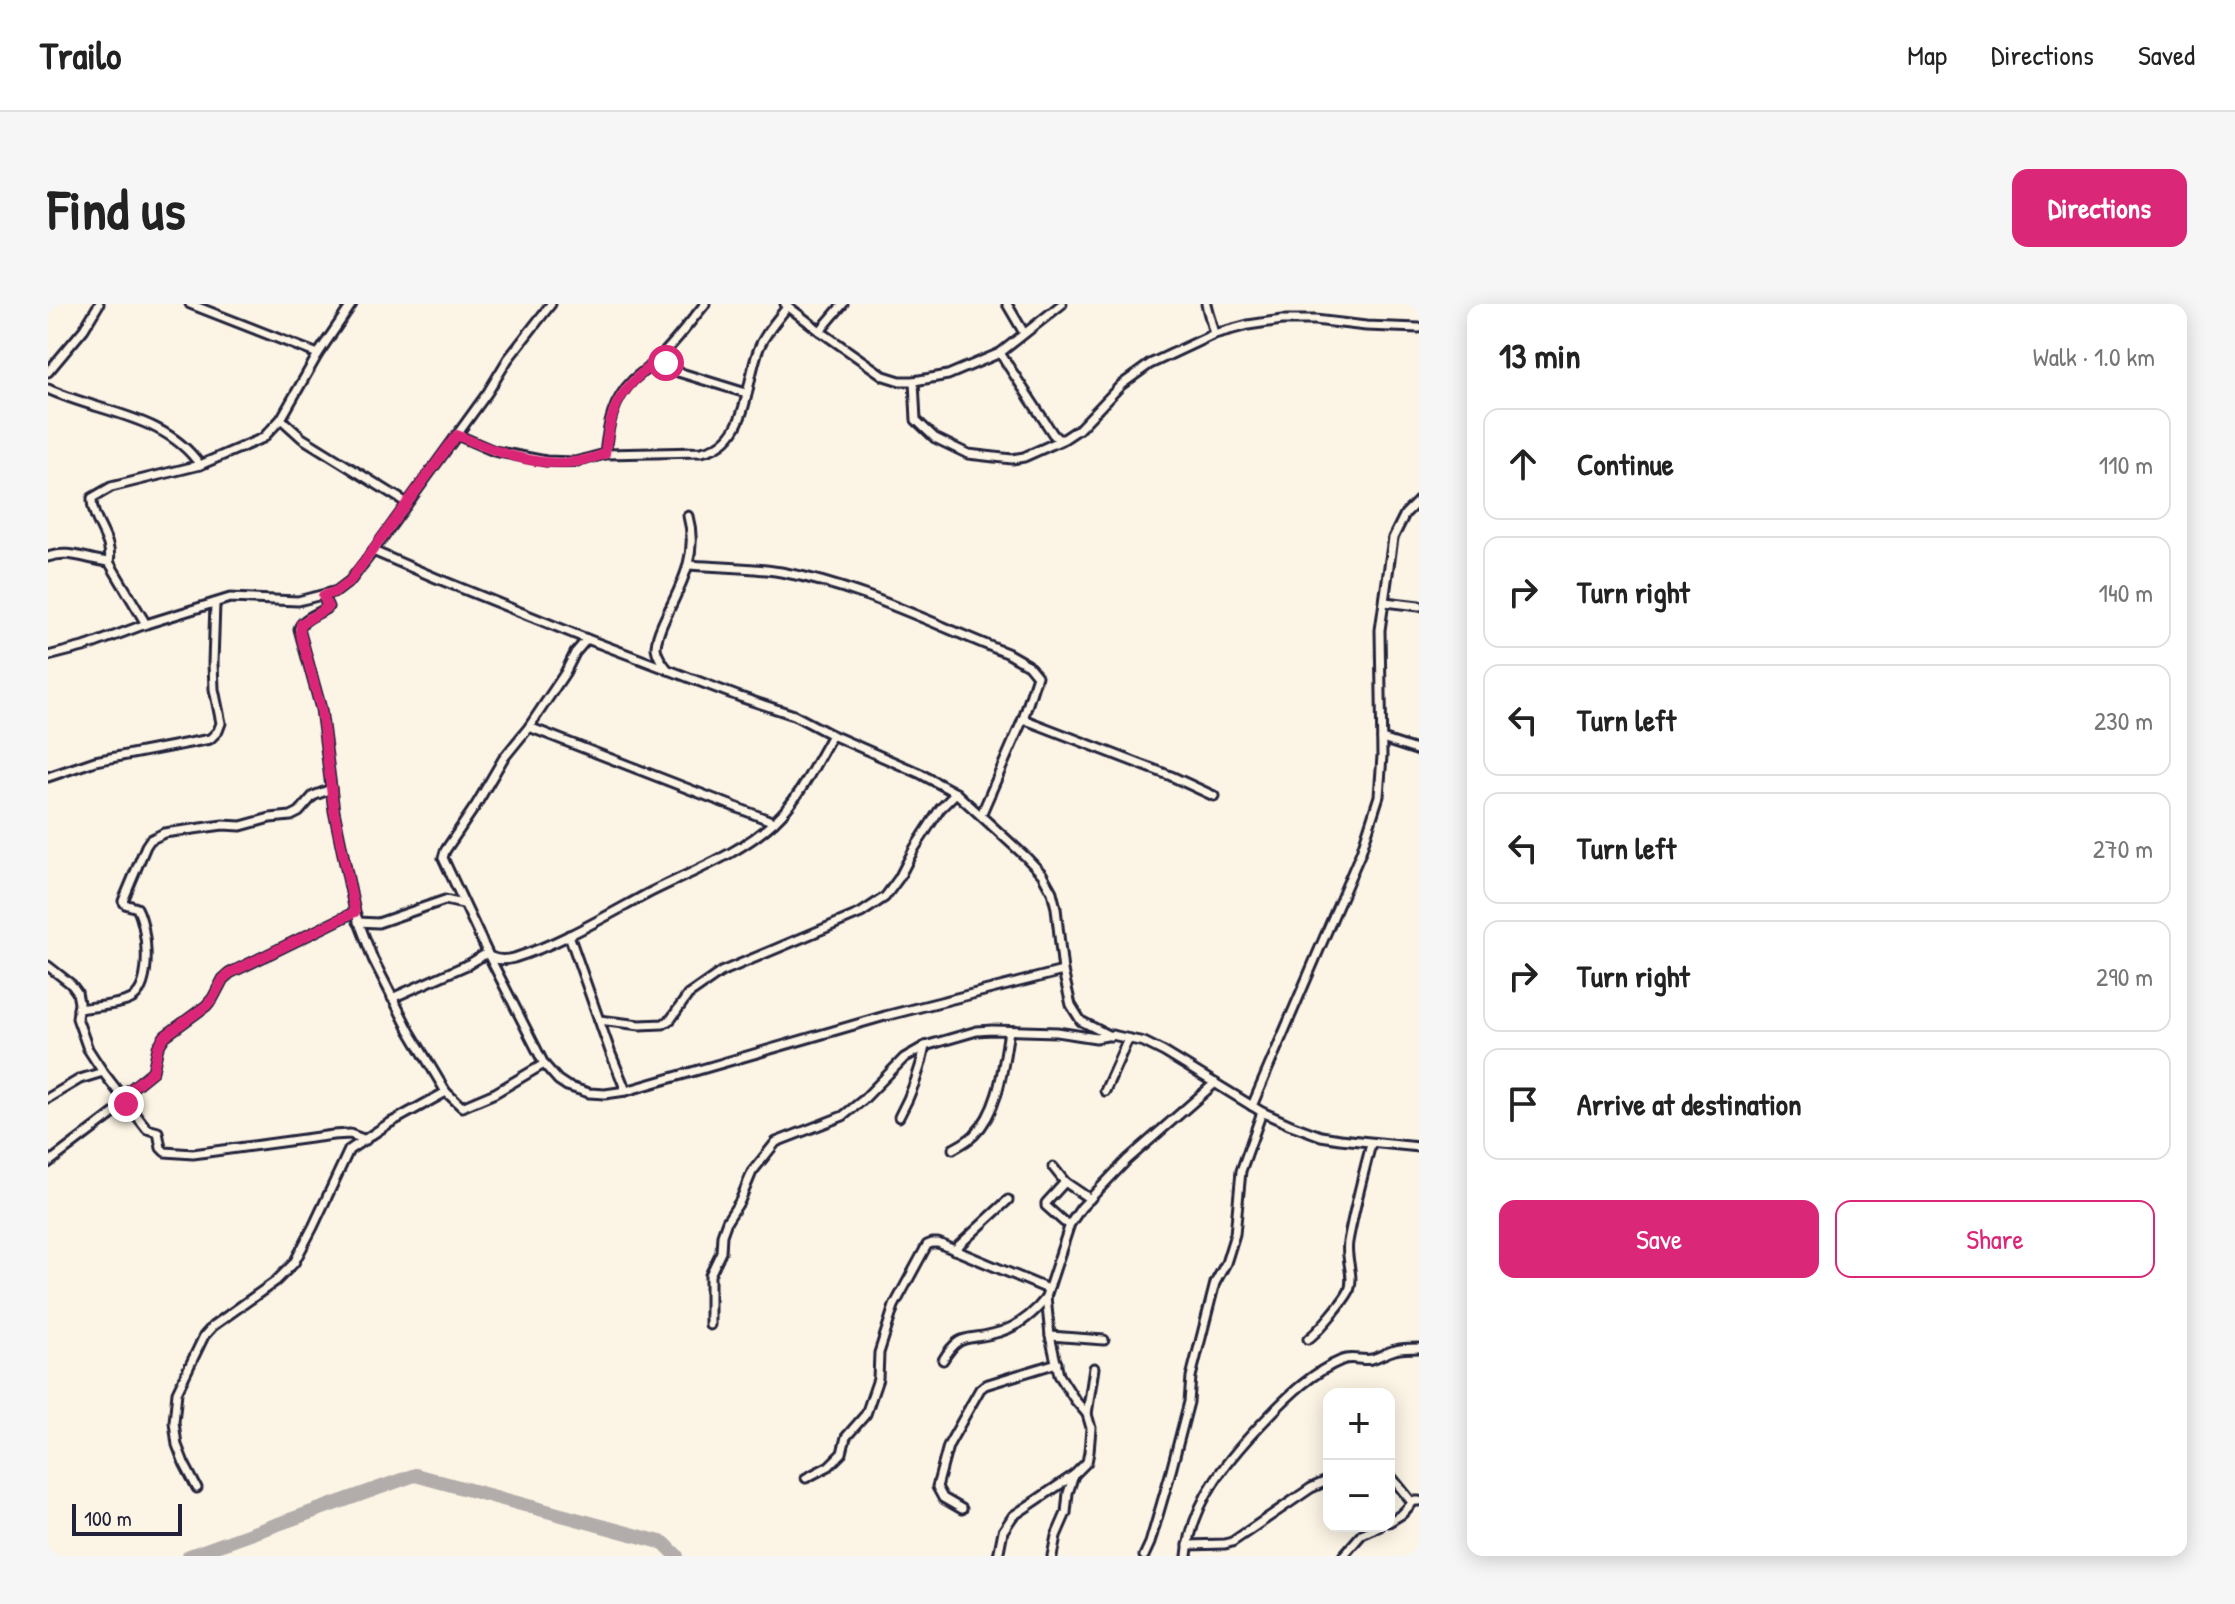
<!DOCTYPE html>
<meta charset="utf-8">
<style>
body{margin:0;font-family:"Patrick Hand",sans-serif;background:#f6f6f6;color:#222}
.controls{position:absolute;right:24px;bottom:24px;display:grid;overflow:hidden;border-radius:16px;box-shadow:0 4px 20px #0003}
.controls button{width:72px;height:72px;display:grid;place-items:center;padding:0;border:0;border-bottom:2px solid #e0e0e0;background:#fff;color:#222;font:40px sans-serif}
.scale{position:absolute;left:24px;bottom:20px;width:110px;box-sizing:border-box;padding-left:8px;border:4px solid #22223b;border-top:0;font-size:22px;line-height:28px;white-space:nowrap;color:#22223b;-webkit-text-stroke:6px #fcf5e5;paint-order:stroke}
.stop{position:absolute;width:24px;height:24px;margin:-18px;border:6px solid #db2777;border-radius:50%;background:#fff}
.stop.end{background:#db2777;border-color:#fff;box-shadow:0 2px 8px #0008}
.list{margin:0;padding:0;list-style:none}
h2{display:flex;justify-content:space-between;align-items:center;height:104px;margin:0;padding:0 32px;font-size:34px}
h2 small{font-size:26px;font-weight:400;color:#767676}
.list li{display:grid;grid-template-columns:52px 1fr auto;gap:24px;align-items:center;box-sizing:border-box;height:112px;margin:0 16px 16px;padding:0 16px;border:2px solid #e0e0e0;border-radius:16px}
.list b{display:block;font-size:30px;white-space:nowrap}
.list em{font-size:26px;font-style:normal;color:#767676}
.actions{display:flex;gap:16px;padding:24px 32px}
.actions a{flex:1;padding:18px 0;border:2px solid #db2777;border-radius:16px;text-align:center;font-size:28px;color:#db2777}
.actions .main{background:#db2777;color:#fff}
.icon{flex:none;width:44px;height:44px;fill:none;stroke:currentColor;stroke-width:2;stroke-linecap:round;stroke-linejoin:round}
.map{position:relative;flex:none;width:1371px;height:1252px;overflow:hidden;border-radius:16px}
header{display:flex;align-items:center;gap:48px;box-sizing:border-box;height:112px;padding:0 40px;background:#fff;border-bottom:2px solid #e0e0e0}
header strong{font-size:38px}
nav{display:flex;gap:44px;margin-inline-start:auto;font-size:28px}
.intro{display:flex;align-items:center;justify-content:space-between;box-sizing:border-box;height:192px;padding:0 48px}
h1{margin:0;font-size:56px}
.button{padding:20px 36px;border-radius:16px;background:#db2777;color:#fff;font-size:28px;font-weight:700}
main{display:flex;gap:48px;padding:0 48px}
aside{flex:1;background:#fff;border-radius:16px;box-shadow:0 4px 20px #0003}
.map>svg:first-child{display:block}
</style>
<header>
<strong>Trailo</strong>
<nav><a>Map</a><a>Directions</a><a>Saved</a></nav>
</header>
<div class="intro"><h1>Find us</h1><a class="button">Directions</a></div>
<main>
<div class="map">
<svg width="1371" height="1252" viewBox="0 0 1371 1252">
<rect width="100%" height="100%" fill="#fcf5e5"/>
<filter id="ink" filterUnits="userSpaceOnUse"><feTurbulence type="fractalNoise" baseFrequency=".0125" numOctaves="2"/><feDisplacementMap in="SourceGraphic" scale="16" xChannelSelector="R" yChannelSelector="G"/><feConvolveMatrix kernelMatrix="1 2 1 2 8 2 1 2 1" color-interpolation-filters="sRGB"/></filter>
<g filter="url(#ink)">
<g fill="none" stroke-linecap="round" stroke-linejoin="round">
<path stroke="#b2adab" stroke-width="14" d="M141,1252L367,1171L616,1239L629,1252"/>
<defs>
<g id="minor">
<path d="M142,0L270,50"/>
<path d="M737,0L772,27L836,72L852,77H866L900,71L952,49L1014,0"/>
<path d="M959,0L976,29"/>
<path d="M1158,0L1166,30"/>
<path d="M772,27L795,0"/>
<path d="M952,49L1005,130L1010,135H1016L1031,125L1073,81L1102,60L1166,30L1200,21L1234,16H1267L1318,22L1371,24"/>
<path d="M612,53L630,68L698,89"/>
<path d="M0,68L36,25L51,0"/>
<path d="M866,77L868,116L887,134L920,150L964,155L976,153L1014,136"/>
<path d="M0,85C51,109 118,111 152,161"/>
<path d="M233,115L254,134L359,199"/>
<path d="M409,131L446,147L498,157L527,158L557,150L653,148C702,139 696,81 711,44C717,29 730,15 740,2"/>
<path d="M557,150C560,122 564,97 585,76C594,68 605,61 613,52C629,36 643,17 657,0"/>
<path d="M325,247L388,274L539,335L692,393L746,411L784,431L871,469L908,489L978,553L994,570L1004,588L1008,604L1015,667L1023,701L1033,717L1062,732"/>
<path d="M0,253C20,245 40,256 61,258L98,320"/>
<path d="M61,258C66,236 43,217 44,194L63,183L152,161L215,134L233,115L270,50L304,0"/>
<path d="M640,261C671,263 702,263 733,268C812,282 885,320 959,349L980,361L989,372L975,415"/>
<path d="M275,292L280,303C271,310 254,314 251,325L273,405L286,507L307,608L325,655L361,726L398,788L414,803L447,789L496,760"/>
<path d="M1337,298L1371,302"/>
<path d="M539,335L527,349L517,369L481,423L455,455L428,501L397,547L395,554L441,652L496,760L510,776L519,782L541,789L557,790L578,787L837,712L1015,667"/>
<path d="M0,352L39,342L98,320L182,294L250,297L289,287L302,277L325,247L440,88L460,55L503,0"/>
<path d="M620,366C615,360 609,353 608,344C608,332 615,319 620,308C636,276 650,247 640,212"/>
<path d="M481,423L726,518"/>
<path d="M1334,435L1371,447"/>
<path d="M0,473L47,457L162,435L170,427L173,419L166,385L165,359L167,299"/>
<path d="M933,511L975,415L1123,472L1166,492"/>
<path d="M310,618L330,619L397,596L415,600"/>
<path d="M521,631L563,750L578,787"/>
<path d="M443,653C451,657 458,656 466,654C511,640 558,612 599,590C642,568 691,551 727,517C752,494 767,460 784,431"/>
<path d="M0,662L23,680L29,688L31,699L29,714L40,745L55,768L99,825L110,828L113,844L117,848L145,850L285,831L302,830L318,836"/>
<path d="M344,694L421,660L439,649"/>
<path d="M30,705C43,703 75,701 85,694C105,679 99,622 89,604L77,600L75,597L98,542L102,536L116,529L175,521L193,522L222,514L243,512L251,508L265,492L283,485"/>
<path d="M551,716L592,721L615,720L623,715L640,691L673,668L813,609L837,593L851,574L866,545L892,505L908,489"/>
<path d="M1057,787L1080,735"/>
<path d="M73,793L105,767L110,743L117,732L158,702L165,694L175,675L182,669L307,608"/>
<path d="M0,794L32,775L55,768"/>
<path d="M1204,802L1313,548L1331,492L1334,452L1332,326L1345,234L1357,210L1371,196"/>
<path d="M851,813C864,789 872,769 877,742"/>
<path d="M905,845C912,841 920,837 926,831C952,805 955,761 961,727"/>
<path d="M0,859L78,800"/>
<path d="M1005,863L1017,878L1042,895"/>
<path d="M1017,878L998,899V902L1016,918L1022,920"/>
<path d="M906,946L960,896"/>
<path d="M662,1021V971L673,948L674,931L679,917L692,897L704,868L728,838L795,812L815,796L856,754L877,742L929,727L944,726L1009,728L1048,734L1064,731L1096,738L1116,748L1214,808L1243,821L1273,832L1292,835L1371,843"/>
<path d="M1002,1032L1056,1036"/>
<path d="M1260,1035C1270,1028 1296,997 1301,987C1307,972 1297,954 1300,938C1306,905 1315,872 1323,840"/>
<path d="M895,1056C912,1028 918,1037 944,1030C967,1025 984,1012 998,994"/>
<path d="M1039,1110L1046,1064"/>
<path d="M1341,1170L1363,1197H1371"/>
<path d="M758,1174L781,1162L794,1149L798,1133L818,1110L830,1075L831,1049L846,1002L879,941L884,939H890L1000,985"/>
<path d="M149,1184L136,1159L129,1141L126,1118L129,1088L156,1032L165,1022L228,977L246,959L265,923L301,846L340,820L398,788"/>
<path d="M914,1205L895,1194L889,1183L900,1142L932,1085L937,1081L1009,1059"/>
<path d="M1341,1218L1354,1210L1365,1198"/>
<path d="M1140,1241L1177,1240L1184,1238L1263,1184L1281,1176"/>
<path d="M950,1252L955,1227L965,1212L1026,1171L1039,1158L1041,1148L1043,1124L1039,1110L1027,1096L1011,1071L1002,1032L998,993L1022,920L1033,904L1079,856L1167,779"/>
<path d="M1004,1252L1008,1232L1018,1209L1020,1189L1026,1171"/>
<path d="M1096,1252L1102,1239L1123,1167L1141,1098L1143,1073L1167,979L1178,959L1187,930L1193,867L1214,808"/>
<path d="M1139,1252C1144,1195 1183,1151 1221,1112C1242,1090 1265,1068 1294,1056C1304,1052 1313,1057 1324,1055C1331,1053 1339,1048 1347,1046C1354,1044 1363,1044 1371,1044"/>
<path d="M1295,1252L1314,1230L1332,1222"/>
</g>
</defs>
<use href="#minor" stroke="#22223b" stroke-width="13"/>
<use href="#minor" stroke="#fcf5e5" stroke-width="7"/>
</g>
</g>
<g fill="none" stroke-linecap="round" stroke-linejoin="round" filter="url(#ink)">
<path stroke="#db2777" stroke-width="10" d="M78,800L73,793L105,767L110,743L117,732L158,702L165,694L175,675L182,669L307,608L286,507L273,405L252,328L253,320L280,303L275,292L289,287L302,277L409,131C445,147 486,163 526,158C537,157 547,153 557,150C563,98 573,86 612,53L618,59"/>
</g>
</svg>
<div class="controls">
<button>+</button>
<button>−</button>
</div>
<div class="scale">100 m</div>
<div class="stop" style="left:618px;top:59px"></div>
<div class="stop end" style="left:78px;top:800px"></div>
</div>
<aside>
<h2>13 min<small>Walk · 1.0 km</small></h2>
<ul class="list">
<li><svg class="icon" aria-label="ahead" viewBox="0 0 24 24"><path d="M12 20V5M6 11l6-6 6 6"/></svg><div><b>Continue</b></div><em>110 m</em></li>
<li><svg class="icon" aria-label="right" viewBox="0 0 24 24"><path d="M7 20v-9h11M14 6l5 5-5 5"/></svg><div><b>Turn right</b></div><em>140 m</em></li>
<li><svg class="icon" aria-label="left" viewBox="0 0 24 24"><path d="M17 20v-9H6M10 6l-5 5 5 5"/></svg><div><b>Turn left</b></div><em>230 m</em></li>
<li><svg class="icon" aria-label="left" viewBox="0 0 24 24"><path d="M17 20v-9H6M10 6l-5 5 5 5"/></svg><div><b>Turn left</b></div><em>270 m</em></li>
<li><svg class="icon" aria-label="right" viewBox="0 0 24 24"><path d="M7 20v-9h11M14 6l5 5-5 5"/></svg><div><b>Turn right</b></div><em>290 m</em></li>
<li><svg class="icon" aria-label="arrive" viewBox="0 0 24 24"><path d="M6 21V4h12l-3 4 3 4H6"/></svg><div><b>Arrive at destination</b></div></li>
</ul>
<div class="actions"><a class="main">Save</a><a>Share</a></div>
</aside>
</main>
